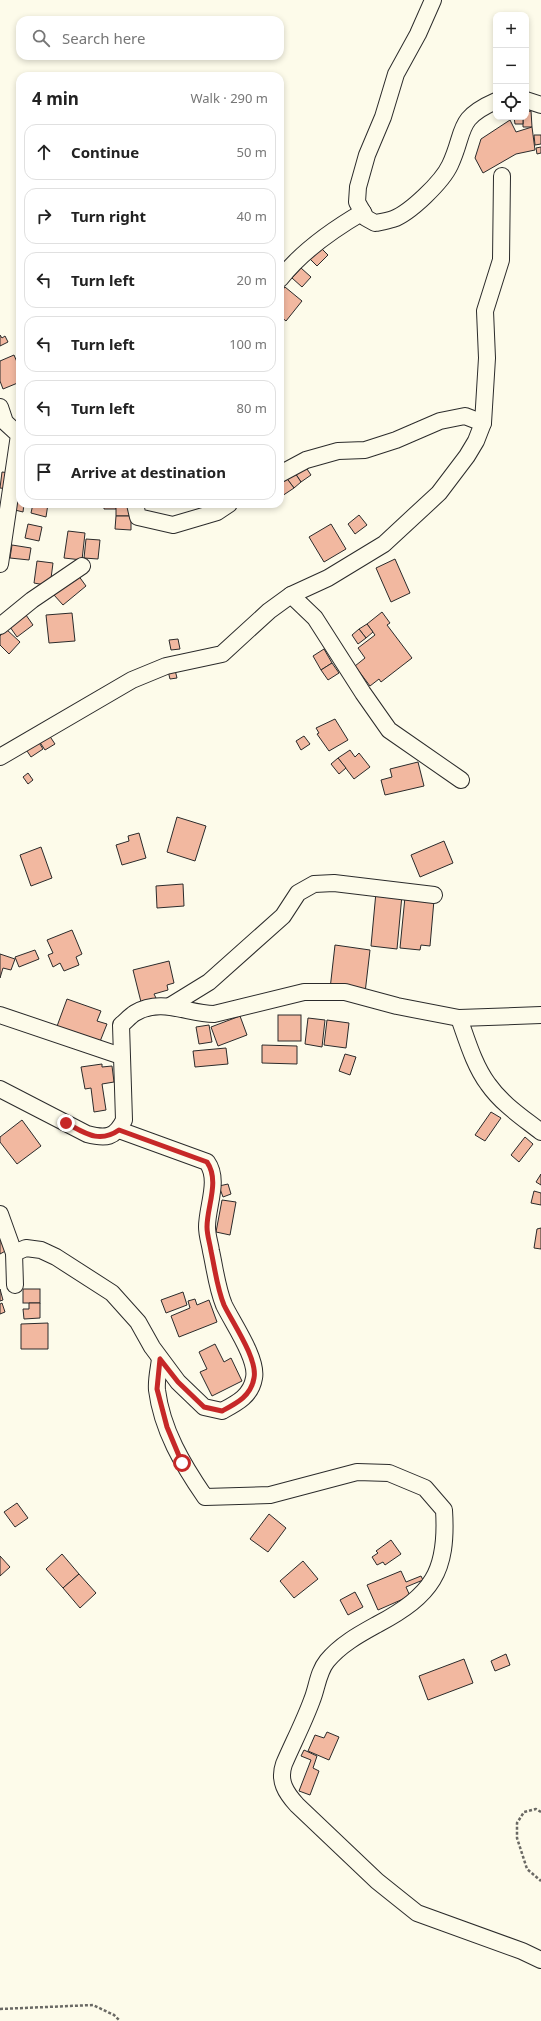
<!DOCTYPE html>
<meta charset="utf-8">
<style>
body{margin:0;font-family:"Noto Sans",sans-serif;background:#f2f2f2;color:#222}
.controls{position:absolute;right:12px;top:12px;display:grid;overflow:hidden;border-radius:8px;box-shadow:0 2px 6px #0003}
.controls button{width:36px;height:36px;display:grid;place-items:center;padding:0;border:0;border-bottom:1px solid #e0e0e0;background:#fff;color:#222;font:20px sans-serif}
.stop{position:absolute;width:12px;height:12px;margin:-9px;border:3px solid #c62828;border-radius:50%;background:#fff}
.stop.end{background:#c62828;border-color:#fff;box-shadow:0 1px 4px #0008}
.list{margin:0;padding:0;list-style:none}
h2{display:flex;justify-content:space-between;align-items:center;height:52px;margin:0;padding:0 16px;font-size:17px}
h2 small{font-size:13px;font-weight:400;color:#767676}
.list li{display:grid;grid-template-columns:26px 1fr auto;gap:12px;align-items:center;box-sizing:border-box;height:56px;margin:0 8px 8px;padding:0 8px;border:1px solid #e0e0e0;border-radius:12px}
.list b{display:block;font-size:15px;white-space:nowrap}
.list em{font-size:13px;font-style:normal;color:#767676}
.icon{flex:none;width:22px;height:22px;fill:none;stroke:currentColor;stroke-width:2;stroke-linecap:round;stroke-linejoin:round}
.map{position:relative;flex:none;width:541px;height:2021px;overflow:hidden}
.search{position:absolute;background:#fff;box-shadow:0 2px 6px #0003;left:16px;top:16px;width:268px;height:44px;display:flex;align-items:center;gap:10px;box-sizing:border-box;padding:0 14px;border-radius:12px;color:#767676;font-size:15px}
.panel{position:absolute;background:#fff;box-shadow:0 2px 6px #0003;left:16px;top:72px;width:268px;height:436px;border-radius:12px}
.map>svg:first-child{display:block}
</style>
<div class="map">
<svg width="541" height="2021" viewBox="0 0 541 2021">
<rect width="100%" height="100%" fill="#fdfbea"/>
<g fill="#f2b8a0" stroke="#2b2b2b">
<path d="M531,111L532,127H523V117H526V112Z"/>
<path d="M514,117H523V124H515Z"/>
<path d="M510,120L516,132L532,127L535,150L516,154L483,173L475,158L481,139Z"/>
<path d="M534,135H541V144L535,145Z"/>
<path d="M541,147V153L537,154L536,148Z"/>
<path d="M321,248L328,255L317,266L310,259Z"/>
<path d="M301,268L311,277L302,287L292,278Z"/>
<path d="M285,287L302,301L286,321L280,316V293Z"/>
<path d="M0,335L2,338L5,336L8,342L0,346Z"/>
<path d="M14,355L20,369V382L3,389L0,381V361Z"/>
<path d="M303,463L311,475L301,482L293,470Z"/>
<path d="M293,470L301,482L294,488L285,476Z"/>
<path d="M2,472L10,473L8,489L0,488Z"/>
<path d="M285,476L294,488L282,496L280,494V479Z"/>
<path d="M18,492H20V504H24L23,512L15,510Z"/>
<path d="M33,504H48L46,517L31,513Z"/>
<path d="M116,504V509H104V504Z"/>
<path d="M116,504H132L131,516H116Z"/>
<path d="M359,515L367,525L355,534L348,524Z"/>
<path d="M116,516H131V530L115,529Z"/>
<path d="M28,524L42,527L39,541L25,538Z"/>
<path d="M331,524L346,549L324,562L309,537Z"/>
<path d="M68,531L85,533L82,560L64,558Z"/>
<path d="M86,539L100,540L98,559L84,558Z"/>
<path d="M12,545L31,548L29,560L10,558Z"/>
<path d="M395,559L410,593L391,602L376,568Z"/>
<path d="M37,561L53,563L50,586L34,583Z"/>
<path d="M78,575L86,586L63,605L54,595Z"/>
<path d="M382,612L390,623L387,625L412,658L381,682L379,679L370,686L355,666L365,658L358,648L375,635L367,624Z"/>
<path d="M72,613L75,641L49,643L46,615Z"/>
<path d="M26,615L33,625L17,637L10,627Z"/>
<path d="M367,624L373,632L366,638L359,629Z"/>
<path d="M6,629L20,642L9,654L0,645V636Z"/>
<path d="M359,629L366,638L358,644L352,635Z"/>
<path d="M178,639L180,649L171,650L169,640Z"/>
<path d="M324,649L332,663L321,670L313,656Z"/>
<path d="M332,663L339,673L328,680L321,670Z"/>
<path d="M175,670L177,678L170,679L168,671Z"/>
<path d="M335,719L348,740L329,751L317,734L319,733L316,728Z"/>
<path d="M49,735L55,744L45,750L39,741Z"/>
<path d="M304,736L310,744L301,750L296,741Z"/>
<path d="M38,741L43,749L31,757L25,748Z"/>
<path d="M350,750L355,757L359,753L370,767L354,779L338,758Z"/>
<path d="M338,758L346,768L339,774L331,764Z"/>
<path d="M418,762L424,786L385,795L381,780L392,777L390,769Z"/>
<path d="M28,773L33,780L28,784L23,777Z"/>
<path d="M177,817L206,826L195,861L167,852Z"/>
<path d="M139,833L146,858L122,865L116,845L129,841L128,836Z"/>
<path d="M444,841L453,863L420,877L411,855Z"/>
<path d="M41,847L52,878L31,886L20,855Z"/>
<path d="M183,884L184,906L157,908L156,886Z"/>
<path d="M376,892L402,895L397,949L371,946Z"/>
<path d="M405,897L434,900L430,946L421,945L420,950L400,948Z"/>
<path d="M72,930L82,954L76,957L79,965L64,971L60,963L53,967L48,955L53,953L47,940Z"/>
<path d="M335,945L370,950L365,993L330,989Z"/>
<path d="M35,950L39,959L19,967L15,957Z"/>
<path d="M0,954L15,959L11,970L3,968L0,978Z"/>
<path d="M169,961L174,983L167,985L168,990L154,994L156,998L141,1002L133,970Z"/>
<path d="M67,999L101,1011L97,1021L107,1024L99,1044L56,1029Z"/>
<rect x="278" y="1015" width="23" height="26"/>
<path d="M240,1016L247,1035L218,1046L211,1027Z"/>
<path d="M308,1018L325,1020L322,1047L305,1044Z"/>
<path d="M327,1020L349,1023L346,1048L324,1045Z"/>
<path d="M209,1025L212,1042L199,1044L196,1027Z"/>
<path d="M262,1045L297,1046V1064L262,1063Z"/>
<path d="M226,1048L228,1064L195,1067L193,1051Z"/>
<path d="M345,1054L356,1057L350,1075L339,1071Z"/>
<path d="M102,1064V1067L112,1066L114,1082L102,1084L106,1110L94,1112L91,1088L85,1089L81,1067Z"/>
<path d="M491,1112L501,1118L485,1141L475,1135Z"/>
<path d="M22,1120L41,1146L17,1164L0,1142V1137Z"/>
<path d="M525,1137L533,1144L519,1162L511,1155Z"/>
<path d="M541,1174V1185L536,1182Z"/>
<path d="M228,1184L231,1194L223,1197L219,1186Z"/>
<path d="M534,1191L541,1193V1205L531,1203Z"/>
<path d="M222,1200L236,1202L230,1235L216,1232Z"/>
<path d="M541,1228V1249L534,1248L537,1229Z"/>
<path d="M0,1233L9,1249L0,1254Z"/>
<path d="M0,1289L3,1300L0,1301Z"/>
<rect x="23" y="1289" width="17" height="14"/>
<path d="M183,1292L187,1305L166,1313L161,1300Z"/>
<path d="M195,1299L197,1305L209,1300L217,1322L179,1337L171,1316L190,1308L188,1301Z"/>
<path d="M2,1303L5,1312L0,1314V1304Z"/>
<path d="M29,1303H40V1318L24,1319L23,1309H29Z"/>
<path d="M48,1323V1349H21V1324Z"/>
<path d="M215,1344L224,1362L231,1358L242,1381L212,1396L200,1372L207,1369L199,1352Z"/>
<path d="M17,1503L28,1518L15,1527L4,1512Z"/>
<path d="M269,1514L286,1528L268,1552L250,1539Z"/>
<path d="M391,1540L401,1554L385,1565L383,1562L377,1565L372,1557L378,1553L376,1551Z"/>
<path d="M62,1554L79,1574L63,1588L46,1569Z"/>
<path d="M0,1556L10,1567L0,1576Z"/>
<path d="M303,1561L318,1579L294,1598L280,1581Z"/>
<path d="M401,1571L406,1582L421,1576L423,1580L406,1587L410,1596L378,1610L367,1585Z"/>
<path d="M79,1574L96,1593L80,1608L63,1588Z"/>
<path d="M355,1592L363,1607L348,1615L340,1600Z"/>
<path d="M506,1654L510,1665L495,1671L491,1661Z"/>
<path d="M464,1659L473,1683L428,1700L419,1676Z"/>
<path d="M327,1732L339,1737L329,1760L308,1751L315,1735L324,1738Z"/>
<path d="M304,1750L317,1756L313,1768L319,1771L310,1795L299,1791L311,1760L301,1756Z"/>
</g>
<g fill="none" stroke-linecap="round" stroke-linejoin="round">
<defs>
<g id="minor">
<path d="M433,0L418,34L396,74L383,117L367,155L358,187L357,202L366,218L375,223C380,222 387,221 393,219C410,213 442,182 450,165C466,131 455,119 496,101"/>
<path d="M526,100L541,105"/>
<path d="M280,279C302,251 332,230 363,212"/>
<path d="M0,407L5,422L19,435L0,564"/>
<path d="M483,423L487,358L485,311L501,260L502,176"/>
<path d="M135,504L138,517L173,525L217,512L229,504"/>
<path d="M291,595L315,618L363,693L389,730L461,780"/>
<path d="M0,626L32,600L82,566"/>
<path d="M0,757L132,680L166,666L222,654L269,611L291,595L328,578L384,544L439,493L467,456L476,441L483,423L465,416L440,421L396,440L365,450L338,451L306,460L280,474"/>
<path d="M170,1006L209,982L283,916L298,893L314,884L334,883L434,895"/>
<path d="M0,1015L121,1056"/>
<path d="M459,1018C467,1040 474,1065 488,1084C502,1104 522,1117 541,1132"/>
<path d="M0,1089L87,1134C106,1139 115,1138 124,1120L121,1025C126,1021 130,1016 135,1013C161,997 188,1014 214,1014L304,992H345L397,1006L459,1018L541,1015"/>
<path d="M0,1214L14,1253L15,1285"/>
<path d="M14,1253L26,1248L41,1250L56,1257L112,1293L138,1322L152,1347L178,1382L204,1407L222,1411C237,1403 251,1396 254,1378C258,1359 232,1322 224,1305C217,1288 215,1269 211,1251C210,1244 207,1235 207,1227C207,1206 220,1180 207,1162L119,1130"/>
<path d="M160,1359C159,1368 156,1380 157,1390C162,1430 183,1465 205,1497L270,1495L357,1472L389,1473L425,1488L444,1510C448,1572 432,1595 378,1624C360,1634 341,1644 327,1661C318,1672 317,1688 312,1700C304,1722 293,1743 284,1764C278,1781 286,1793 297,1805L377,1881L417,1913L522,1951L541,1960"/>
</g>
</defs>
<use href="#minor" stroke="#2b2b2b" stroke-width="18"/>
<g stroke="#6a6964" stroke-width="2.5" stroke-dasharray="3 2" stroke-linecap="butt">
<path d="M541,1812L536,1809L524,1812L517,1823V1838L527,1869L541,1881"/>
<path d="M0,2009L93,2005L114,2015L120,2021"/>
</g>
<use href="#minor" stroke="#fdfbea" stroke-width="16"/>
</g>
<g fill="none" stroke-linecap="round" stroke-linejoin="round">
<path stroke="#c62828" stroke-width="5" d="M66,1123C85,1133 99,1144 119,1130L207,1162C220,1181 207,1206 207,1227C207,1235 210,1244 211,1251C215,1269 217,1288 224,1305C232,1322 258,1359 254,1378C251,1396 237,1403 222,1411L204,1407L178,1382L160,1359L157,1389L167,1427L182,1463"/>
</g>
</svg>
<div class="controls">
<button>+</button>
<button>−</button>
<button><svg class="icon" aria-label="locate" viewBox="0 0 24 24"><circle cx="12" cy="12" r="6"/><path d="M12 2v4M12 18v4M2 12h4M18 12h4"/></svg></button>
</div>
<div class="stop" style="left:182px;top:1463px"></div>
<div class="stop end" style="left:66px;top:1123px"></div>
<div class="search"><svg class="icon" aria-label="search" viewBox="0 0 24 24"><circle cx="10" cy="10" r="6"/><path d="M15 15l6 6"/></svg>Search here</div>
<section class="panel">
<h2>4 min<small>Walk · 290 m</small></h2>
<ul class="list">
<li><svg class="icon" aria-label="ahead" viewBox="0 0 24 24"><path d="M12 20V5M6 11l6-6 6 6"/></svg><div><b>Continue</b></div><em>50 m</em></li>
<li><svg class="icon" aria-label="right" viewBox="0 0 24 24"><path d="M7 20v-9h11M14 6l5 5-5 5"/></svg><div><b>Turn right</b></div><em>40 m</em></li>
<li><svg class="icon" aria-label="left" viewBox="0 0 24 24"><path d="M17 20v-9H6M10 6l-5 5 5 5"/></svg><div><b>Turn left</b></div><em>20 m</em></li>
<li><svg class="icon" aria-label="left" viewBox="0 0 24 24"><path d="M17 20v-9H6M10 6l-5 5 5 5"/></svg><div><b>Turn left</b></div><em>100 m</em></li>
<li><svg class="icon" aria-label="left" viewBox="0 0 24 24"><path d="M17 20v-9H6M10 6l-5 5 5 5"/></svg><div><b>Turn left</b></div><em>80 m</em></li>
<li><svg class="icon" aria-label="arrive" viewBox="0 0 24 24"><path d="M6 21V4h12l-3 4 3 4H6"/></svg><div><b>Arrive at destination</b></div></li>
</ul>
</section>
</div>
